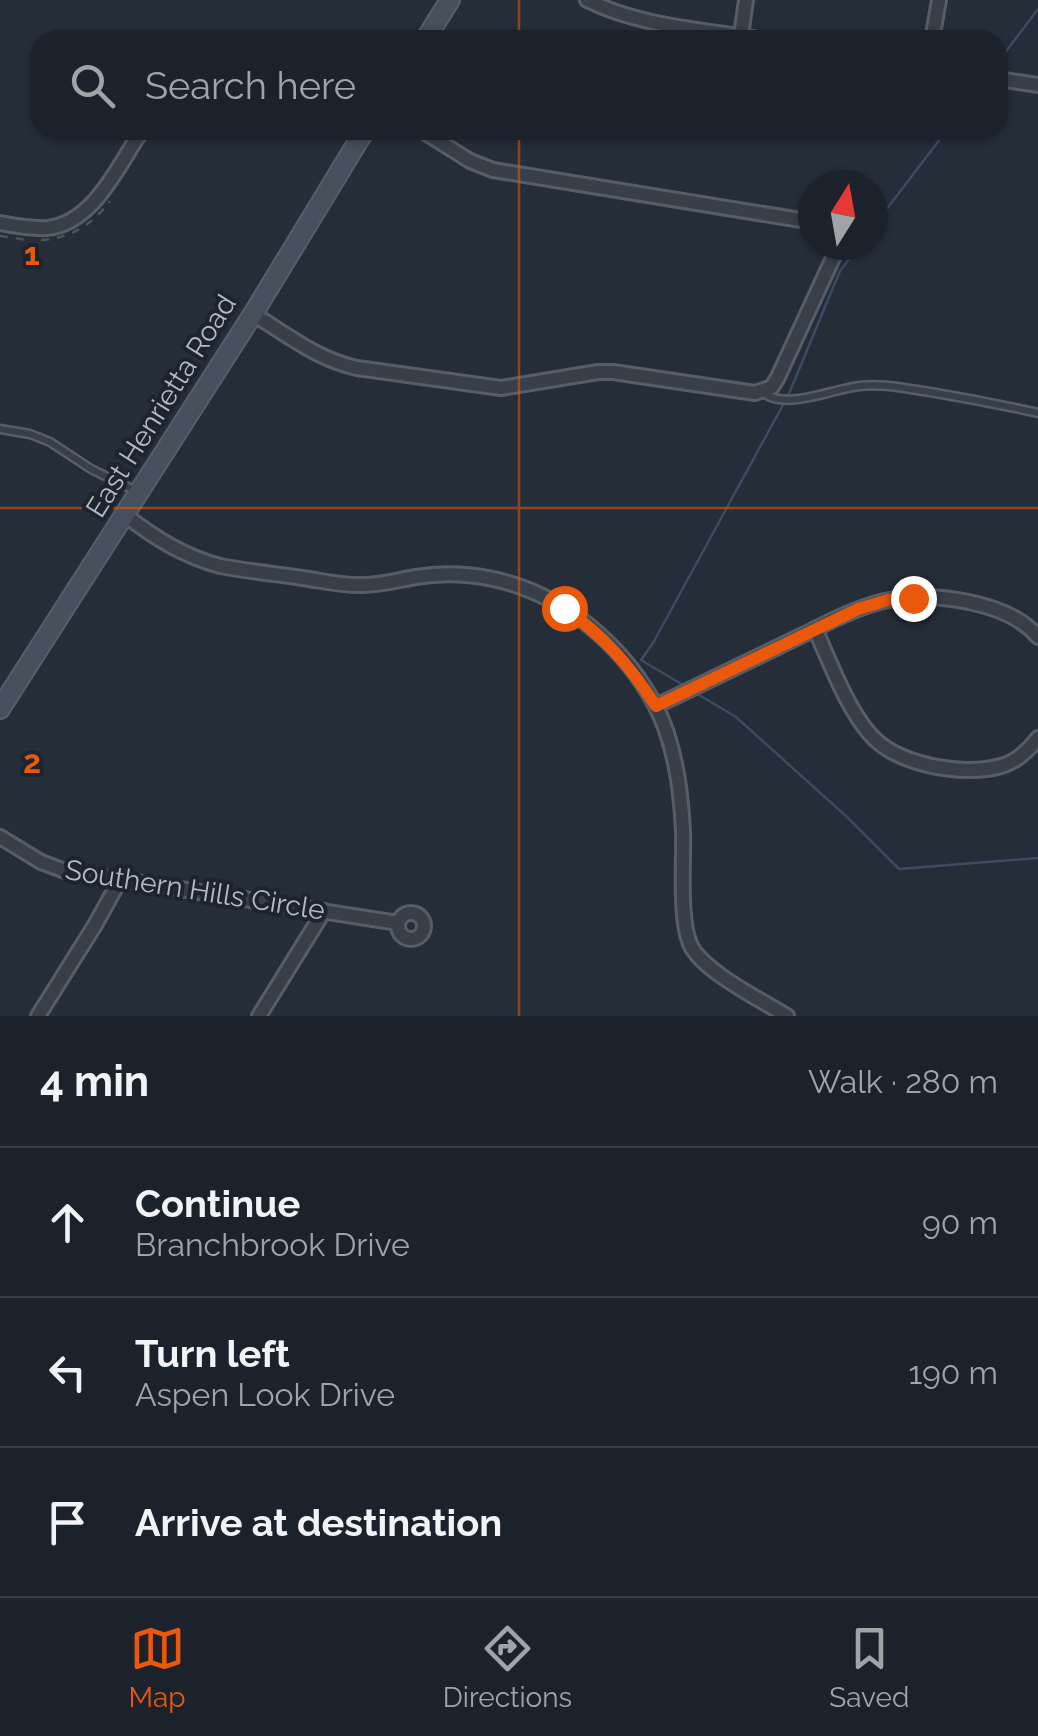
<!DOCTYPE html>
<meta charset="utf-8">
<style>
body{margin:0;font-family:Raleway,sans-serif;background:#252a33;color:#f1f3f6}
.compass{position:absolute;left:798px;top:170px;width:90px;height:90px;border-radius:50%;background:#1c222b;box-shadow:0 2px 8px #0004;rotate:11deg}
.stop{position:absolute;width:30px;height:30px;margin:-22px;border:8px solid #ea580c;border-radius:50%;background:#fff}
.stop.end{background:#ea580c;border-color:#fff;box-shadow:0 2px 10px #0008}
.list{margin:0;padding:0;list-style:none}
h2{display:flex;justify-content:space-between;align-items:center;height:130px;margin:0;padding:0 40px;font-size:42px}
h2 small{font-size:32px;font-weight:400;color:#a0a4a9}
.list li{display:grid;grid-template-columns:65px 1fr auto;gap:30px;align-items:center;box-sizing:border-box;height:150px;padding:0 40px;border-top:2px solid #3a3f47}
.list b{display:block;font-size:38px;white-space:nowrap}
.list p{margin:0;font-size:32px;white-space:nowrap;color:#a0a4a9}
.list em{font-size:32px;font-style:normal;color:#a0a4a9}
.icon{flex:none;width:55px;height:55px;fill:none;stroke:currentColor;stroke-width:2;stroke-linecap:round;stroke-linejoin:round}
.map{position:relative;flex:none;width:1038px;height:1016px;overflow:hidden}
.search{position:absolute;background:#1c222b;box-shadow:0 2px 8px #0004;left:30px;right:30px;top:30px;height:110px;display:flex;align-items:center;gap:25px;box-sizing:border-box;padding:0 35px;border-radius:30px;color:#a0a4a9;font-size:38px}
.sheet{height:580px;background:#1c222b}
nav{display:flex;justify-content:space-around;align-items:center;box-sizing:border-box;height:140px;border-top:2px solid #3a3f47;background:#1c222b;font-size:28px;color:#a0a4a9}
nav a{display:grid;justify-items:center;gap:5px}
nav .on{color:#ea580c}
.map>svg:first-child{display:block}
</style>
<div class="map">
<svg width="1038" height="1016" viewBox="0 0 1038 1016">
<rect width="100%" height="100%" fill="#252d39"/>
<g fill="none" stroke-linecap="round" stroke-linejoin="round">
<g stroke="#3c4b61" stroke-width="2.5">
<path d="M998,62L1038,9"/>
<path d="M873,227L947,130"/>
<path d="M788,396L840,271L860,245"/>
<path d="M683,685L641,660L653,643L784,403"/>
<path d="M694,692L736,717L847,817L899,869L1038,858"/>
</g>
<defs>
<g id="lane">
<path d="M761,391C783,412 832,389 859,386C883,383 907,389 930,392C966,398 1002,405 1038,413"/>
<path d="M0,429L30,434L50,442L91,469L138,492"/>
</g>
<g id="street">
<path d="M587,0C641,27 706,30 765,40"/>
<path d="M741,36L746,0"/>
<path d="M932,40L939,0"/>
<path d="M998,79L1038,85"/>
<path d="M421,130L470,161L493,170L813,222"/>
<path d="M0,223C16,226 31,229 47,228C93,224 119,165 142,130"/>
<path d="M253,314C286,334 318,360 357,368L501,388L598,372H613L755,393L772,387L778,377L839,245"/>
<path d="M125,515C155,538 183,556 220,566C247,571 275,574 303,578C323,581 343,586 363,585C381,585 398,580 416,577C450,571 488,575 521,587C577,607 627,652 655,705C675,742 681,789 683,831C684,861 679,917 690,944C702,971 761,1000 787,1016"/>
<path d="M1038,637C1008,601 933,592 889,600C863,605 838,617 815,629C830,662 846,706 869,733C895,765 963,777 1001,766C1016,762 1028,751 1038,738"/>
<path d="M656,706L815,629"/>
<path d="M0,837L41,862L65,871L398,923"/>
<circle cx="411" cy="926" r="13"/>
<path d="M38,1016L95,925L120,880"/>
<path d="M259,1016L324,911"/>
</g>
<g id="secondary">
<path d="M425,40L450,0"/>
<path d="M0,709L253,314L365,130"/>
</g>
</defs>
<use href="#lane" stroke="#565d67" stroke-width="11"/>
<use href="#street" stroke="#565d67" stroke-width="18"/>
<use href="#secondary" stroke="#565d67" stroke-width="22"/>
<g stroke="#465759" stroke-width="2.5" stroke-dasharray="8 8" stroke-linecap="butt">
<path d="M0,236L28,240"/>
<path d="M41,240C71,238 92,225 110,201"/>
</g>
<use href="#lane" stroke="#383f49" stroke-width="6"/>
<use href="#street" stroke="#383f49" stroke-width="12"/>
<use href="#secondary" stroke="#474e5c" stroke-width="18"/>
</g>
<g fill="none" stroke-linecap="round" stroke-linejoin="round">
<path stroke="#ea580c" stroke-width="12" d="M564,608C605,637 629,665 656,706L858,609L888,600L913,598"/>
</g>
<path fill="none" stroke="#e8590c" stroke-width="2.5" stroke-opacity="0.55" d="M519,0V40M519,130V1016M0,508H1038"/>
<g text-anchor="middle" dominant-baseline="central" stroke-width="8" stroke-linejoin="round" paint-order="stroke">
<g font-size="28" fill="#b4bac5" stroke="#1d242e">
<text transform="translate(161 406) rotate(-58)">East Henrietta Road</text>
<text transform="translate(195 890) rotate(9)">Southern Hills Circle</text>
</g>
</g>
<g font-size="32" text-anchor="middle" font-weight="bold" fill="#e8590c" stroke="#1d242e" stroke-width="8" stroke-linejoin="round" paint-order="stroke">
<text x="32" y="265">1</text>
<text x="32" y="773">2</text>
</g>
</svg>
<svg class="compass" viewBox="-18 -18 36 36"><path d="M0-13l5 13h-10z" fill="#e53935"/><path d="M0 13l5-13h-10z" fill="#a0a4a9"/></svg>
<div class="stop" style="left:564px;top:608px"></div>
<div class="stop end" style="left:913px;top:598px"></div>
<div class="search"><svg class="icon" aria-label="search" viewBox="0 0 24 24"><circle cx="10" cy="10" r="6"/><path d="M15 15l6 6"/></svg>Search here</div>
</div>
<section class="sheet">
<h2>4 min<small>Walk · 280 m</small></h2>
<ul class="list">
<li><svg class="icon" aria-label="ahead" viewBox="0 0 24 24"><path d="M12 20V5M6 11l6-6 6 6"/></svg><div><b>Continue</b><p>Branchbrook Drive</p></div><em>90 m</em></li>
<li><svg class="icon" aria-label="left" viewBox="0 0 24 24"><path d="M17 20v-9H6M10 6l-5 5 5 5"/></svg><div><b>Turn left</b><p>Aspen Look Drive</p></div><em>190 m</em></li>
<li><svg class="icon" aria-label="arrive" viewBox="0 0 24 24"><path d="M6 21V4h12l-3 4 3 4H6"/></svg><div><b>Arrive at destination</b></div></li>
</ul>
</section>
<nav>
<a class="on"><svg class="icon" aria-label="map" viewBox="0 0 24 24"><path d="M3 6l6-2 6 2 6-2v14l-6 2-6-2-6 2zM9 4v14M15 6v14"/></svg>Map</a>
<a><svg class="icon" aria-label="directions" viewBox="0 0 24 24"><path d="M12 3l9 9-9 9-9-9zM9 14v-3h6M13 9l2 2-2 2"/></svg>Directions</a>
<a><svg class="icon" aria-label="saved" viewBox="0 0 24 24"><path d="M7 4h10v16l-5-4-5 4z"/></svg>Saved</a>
</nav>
